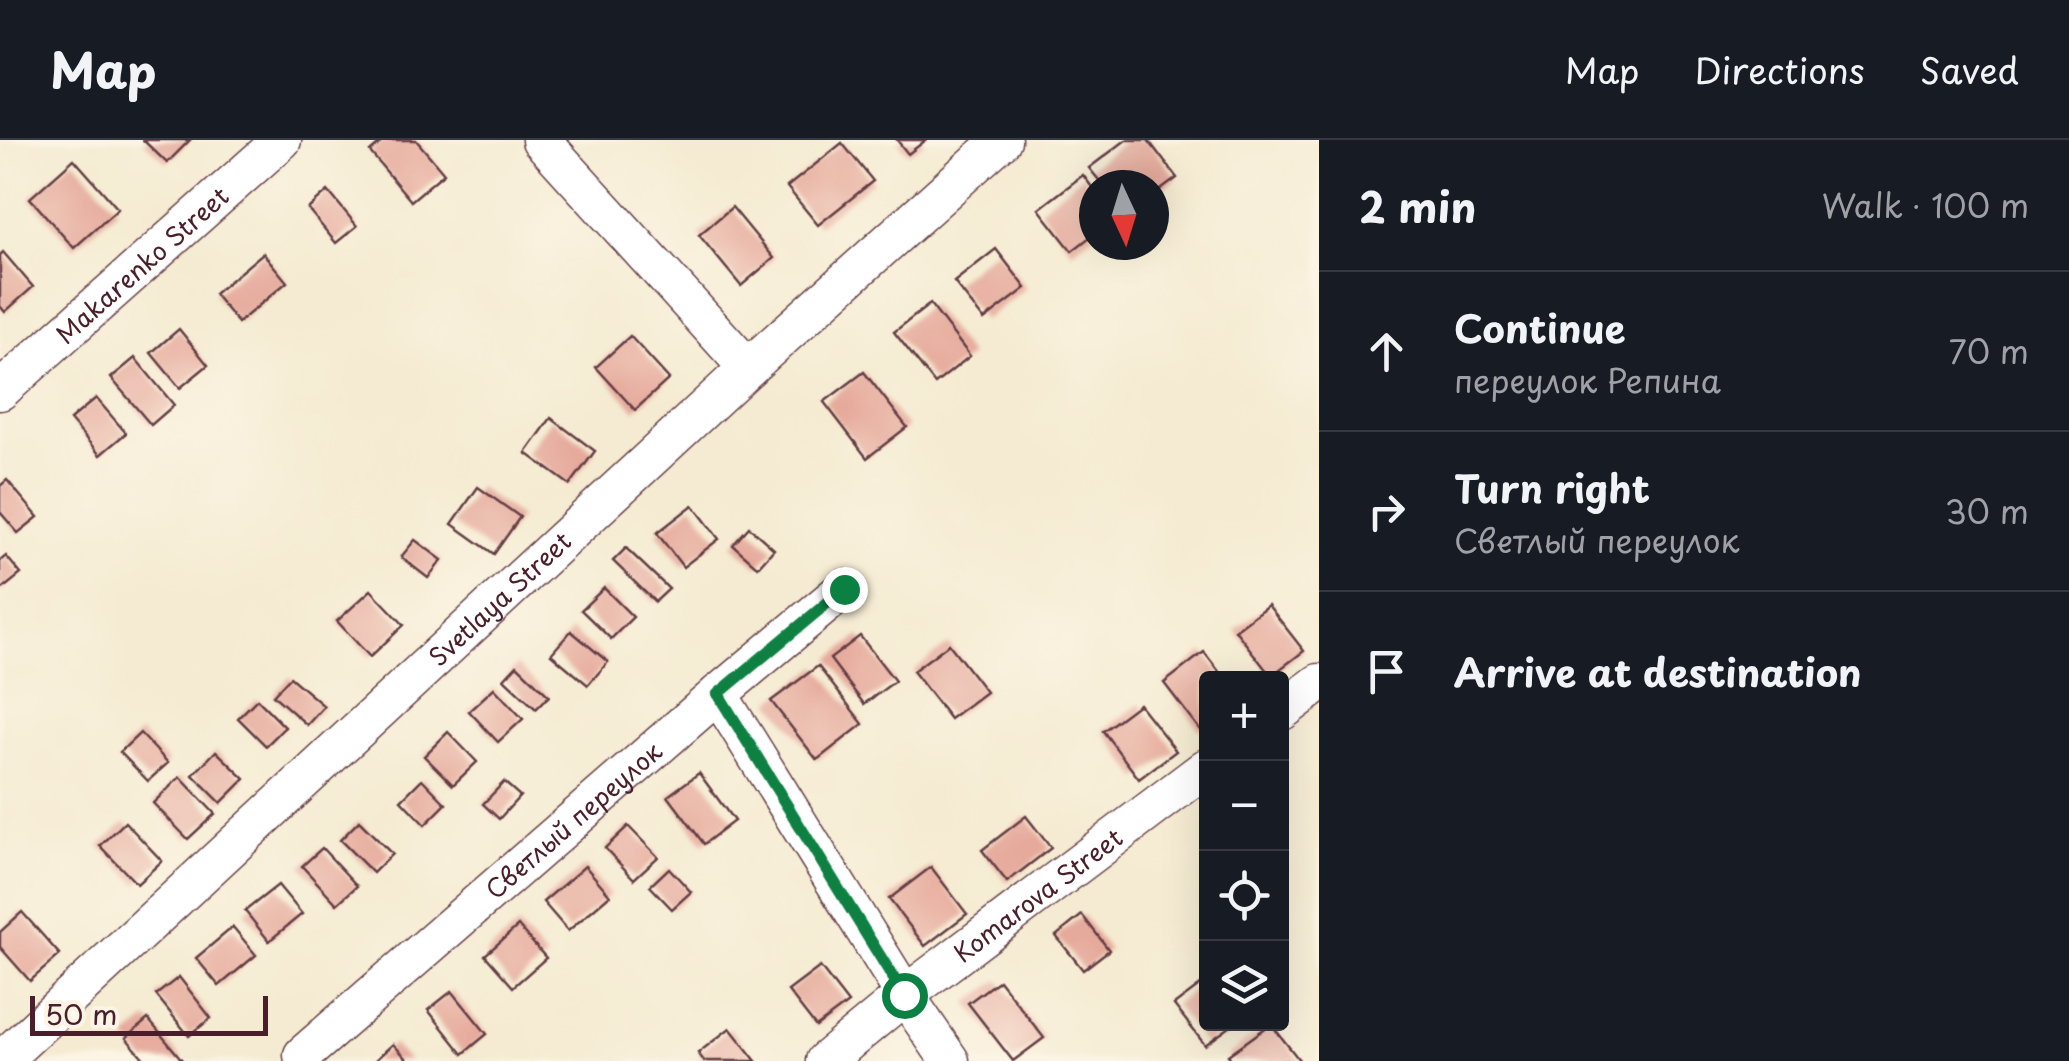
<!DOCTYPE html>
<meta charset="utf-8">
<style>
body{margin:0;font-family:"Playpen Sans",sans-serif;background:#20242c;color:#f1f3f6}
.controls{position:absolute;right:30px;bottom:30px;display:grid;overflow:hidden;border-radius:10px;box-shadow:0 10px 40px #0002}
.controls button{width:90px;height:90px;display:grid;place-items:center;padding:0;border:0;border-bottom:2px solid #363941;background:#171b24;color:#f1f3f6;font:50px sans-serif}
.compass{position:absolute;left:1079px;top:30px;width:90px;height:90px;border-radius:50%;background:#171b24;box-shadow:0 10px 40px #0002;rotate:176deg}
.scale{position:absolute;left:30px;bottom:25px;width:238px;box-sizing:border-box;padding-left:10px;border:5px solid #4a1f2b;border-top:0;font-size:28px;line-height:35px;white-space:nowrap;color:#4a1f2b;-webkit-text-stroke:8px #fcf5e5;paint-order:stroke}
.stop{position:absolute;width:30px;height:30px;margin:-22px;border:8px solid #0b8043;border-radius:50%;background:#fff}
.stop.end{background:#0b8043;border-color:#fff;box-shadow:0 2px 10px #0008}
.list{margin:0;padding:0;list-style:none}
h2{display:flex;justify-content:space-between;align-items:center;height:130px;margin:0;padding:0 40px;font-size:42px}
h2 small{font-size:32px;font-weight:400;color:#9ea1a6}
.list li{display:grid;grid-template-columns:65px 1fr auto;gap:30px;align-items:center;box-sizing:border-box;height:160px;padding:0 40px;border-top:2px solid #363941}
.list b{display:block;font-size:38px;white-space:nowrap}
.list p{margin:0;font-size:32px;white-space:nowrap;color:#9ea1a6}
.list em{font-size:32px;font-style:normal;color:#9ea1a6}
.icon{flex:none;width:55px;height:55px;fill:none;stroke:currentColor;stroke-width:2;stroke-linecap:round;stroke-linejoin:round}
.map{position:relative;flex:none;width:1319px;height:921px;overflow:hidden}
header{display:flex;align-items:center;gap:60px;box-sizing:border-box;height:140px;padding:0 50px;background:#171b24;border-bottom:2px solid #363941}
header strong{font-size:48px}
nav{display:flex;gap:55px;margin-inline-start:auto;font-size:35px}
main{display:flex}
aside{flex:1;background:#171b24}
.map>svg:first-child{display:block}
</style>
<header>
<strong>Map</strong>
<nav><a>Map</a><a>Directions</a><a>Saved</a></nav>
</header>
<main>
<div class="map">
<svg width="1319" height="921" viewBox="0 0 1319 921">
<rect width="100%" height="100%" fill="#fcf5e5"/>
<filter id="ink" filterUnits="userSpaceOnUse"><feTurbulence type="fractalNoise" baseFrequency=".01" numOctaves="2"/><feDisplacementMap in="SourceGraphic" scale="20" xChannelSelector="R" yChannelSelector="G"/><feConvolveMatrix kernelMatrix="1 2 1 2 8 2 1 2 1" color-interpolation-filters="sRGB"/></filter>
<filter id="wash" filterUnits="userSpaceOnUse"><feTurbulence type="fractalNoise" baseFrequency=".0048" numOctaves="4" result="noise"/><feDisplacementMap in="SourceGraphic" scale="40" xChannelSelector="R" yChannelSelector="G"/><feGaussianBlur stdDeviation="2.25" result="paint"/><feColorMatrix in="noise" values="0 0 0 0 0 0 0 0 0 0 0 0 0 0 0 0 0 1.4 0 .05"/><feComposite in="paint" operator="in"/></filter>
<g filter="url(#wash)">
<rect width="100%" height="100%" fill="#f5ebd2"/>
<g id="blocks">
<g fill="#e6aa9c">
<path d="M143,0H190L167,23Z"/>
<path d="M384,0H416L444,33L411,61L370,12Z"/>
<path d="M897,0H926L908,14Z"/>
<path d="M1126,0H1148L1177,38L1154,55V45H1103L1089,28Z"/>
<path d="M842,3L873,41L818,85L787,47Z"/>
<path d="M74,19L118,69L74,108L30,58Z"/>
<path d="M1083,35L1094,50V94L1072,111L1039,69Z"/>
<path d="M328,51L357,86L336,103L308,69Z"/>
<path d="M732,67L774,118L741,146L699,95Z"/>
<path d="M996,109L1026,148L984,180L954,142Z"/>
<path d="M3,112L33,147L5,172L0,166V115Z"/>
<path d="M263,113L287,142L238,183L214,154Z"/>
<path d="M930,164L970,216L935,244L894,192Z"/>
<path d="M179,189L208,225L180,248L151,213Z"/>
<path d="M630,196L669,239L635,270L596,227Z"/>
<path d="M135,218L174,265L151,285L111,238Z"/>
<path d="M864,232L907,287L867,318L824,262Z"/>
<path d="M96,258L126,293L100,315L70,280Z"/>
<path d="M551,278L595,311L570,345L526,313Z"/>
<path d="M7,340L38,377L18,393L0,372V346Z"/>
<path d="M478,347L520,377L494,414L452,384Z"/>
<path d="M693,365L719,399L683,427L657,393Z"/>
<path d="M749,387L774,409L758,427L733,405Z"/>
<path d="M415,400L442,420L428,438L401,417Z"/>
<path d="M626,408L669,449L655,462L613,421Z"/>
<path d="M6,416L21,434L0,451V421Z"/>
<path d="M604,448L633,477L611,499L581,470Z"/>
<path d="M371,450L404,485L370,517L337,481Z"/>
<path d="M1268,465L1304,511L1271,536L1235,490Z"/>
<path d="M571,491L608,522L588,545L551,514Z"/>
<path d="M860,496L895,541L864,564L830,519Z"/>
<path d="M949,504L986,552L950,579L913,531Z"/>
<path d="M1204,512L1224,538H1206V586L1200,590L1164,543Z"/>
<path d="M517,525L549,556L536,569L504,539Z"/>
<path d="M818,526L863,584L817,620L771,561Z"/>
<path d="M290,537L324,566L307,585L273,555Z"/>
<path d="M494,548L523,579L498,602L469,571Z"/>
<path d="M257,559L285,587L266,606L238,578Z"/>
<path d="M1139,564L1176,611L1139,639L1103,591Z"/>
<path d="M448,592L477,622L453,645L424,616Z"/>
<path d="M140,593L168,623L148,641L120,612Z"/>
<path d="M216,611L245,639L221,663L193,635Z"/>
<path d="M699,633L734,681L704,704L668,656Z"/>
<path d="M180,637L215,674L188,699L153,663Z"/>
<path d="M422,639L446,664L425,685L401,660Z"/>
<path d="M504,642L520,656L499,679L483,664Z"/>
<path d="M1026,676L1051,708L1007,742L982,710Z"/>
<path d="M359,681L392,714L373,733L340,700Z"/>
<path d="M125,682L162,721L137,744L100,706Z"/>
<path d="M628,686L658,717L634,739L605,708Z"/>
<path d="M322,708L357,746L337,764L302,726Z"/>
<path d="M585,726L610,755L568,791L543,762Z"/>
<path d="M931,727L967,774L925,806L889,759Z"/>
<path d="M669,728L691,752L672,769L650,746Z"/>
<path d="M278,745L302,774L269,801L245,771Z"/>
<path d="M22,772L60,815L30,841L0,807V792Z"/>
<path d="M1082,775L1109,810L1083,830L1056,796Z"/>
<path d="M518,786L546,818L513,847L485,815Z"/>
<path d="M233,787L256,815L219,846L196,818Z"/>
<path d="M820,827L848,863L816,887L788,851Z"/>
<path d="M179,837L211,878L189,896L156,855Z"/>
<path d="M999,840L1044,898L1013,921L968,863Z"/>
<path d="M1206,841V884H1234L1205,905L1174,865Z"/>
<path d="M452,851L487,894L463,914L428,870Z"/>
<path d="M148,879L183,921H146L126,898Z"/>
<path d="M1271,884L1300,921H1233L1228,915Z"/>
<path d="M730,888L756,921H704L698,913Z"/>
<path d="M393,904L409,921H374Z"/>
</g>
</g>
</g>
<g filter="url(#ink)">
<use href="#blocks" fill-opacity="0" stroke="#643e44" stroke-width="2.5"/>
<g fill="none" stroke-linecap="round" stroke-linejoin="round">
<defs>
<g id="minor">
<path d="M541,0L748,228"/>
<path id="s1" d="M0,251L282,0"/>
<path d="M718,554L905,855L950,921"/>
<path d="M1282,571L1319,543"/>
<path id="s2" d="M303,915L718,554L844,449"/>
<path id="s3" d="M1,921L748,228L1002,0"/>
<path id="s4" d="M825,921L905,855L1206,628"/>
</g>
</defs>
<use href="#minor" stroke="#643e44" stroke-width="41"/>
<use href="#minor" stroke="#fff" stroke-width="38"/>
</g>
</g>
<g fill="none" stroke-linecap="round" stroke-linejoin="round" filter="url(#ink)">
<path stroke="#0b8043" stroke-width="12" d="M844,449L718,554L904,855"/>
</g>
<g text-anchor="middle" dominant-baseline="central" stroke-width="8" stroke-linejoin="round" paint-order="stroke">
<g font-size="25" fill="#4a1f2b" stroke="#fcf5e5">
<text stroke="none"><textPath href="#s1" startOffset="190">Makarenko Street</textPath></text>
<text stroke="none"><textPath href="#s3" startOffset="680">Svetlaya Street</textPath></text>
<text stroke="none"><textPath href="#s2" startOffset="358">Светлый переулок</textPath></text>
<text stroke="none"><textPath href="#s4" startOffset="270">Komarova Street</textPath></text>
</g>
</g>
</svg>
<div class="controls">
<button>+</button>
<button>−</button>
<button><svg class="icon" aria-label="locate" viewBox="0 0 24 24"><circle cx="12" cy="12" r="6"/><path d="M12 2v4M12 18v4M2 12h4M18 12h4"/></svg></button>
<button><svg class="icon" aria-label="layers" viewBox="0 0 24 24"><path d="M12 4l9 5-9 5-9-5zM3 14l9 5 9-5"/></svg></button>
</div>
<svg class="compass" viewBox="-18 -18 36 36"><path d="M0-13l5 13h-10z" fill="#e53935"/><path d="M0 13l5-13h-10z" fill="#9ea1a6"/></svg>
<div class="scale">50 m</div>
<div class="stop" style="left:904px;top:855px"></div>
<div class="stop end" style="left:844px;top:449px"></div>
</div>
<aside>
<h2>2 min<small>Walk · 100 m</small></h2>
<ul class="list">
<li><svg class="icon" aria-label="ahead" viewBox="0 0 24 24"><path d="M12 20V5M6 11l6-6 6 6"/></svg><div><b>Continue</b><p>переулок Репина</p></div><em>70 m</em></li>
<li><svg class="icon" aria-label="right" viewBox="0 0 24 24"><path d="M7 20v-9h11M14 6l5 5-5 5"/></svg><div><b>Turn right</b><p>Светлый переулок</p></div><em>30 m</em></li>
<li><svg class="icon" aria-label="arrive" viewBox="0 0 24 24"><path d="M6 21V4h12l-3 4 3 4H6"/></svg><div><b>Arrive at destination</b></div></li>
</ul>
</aside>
</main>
